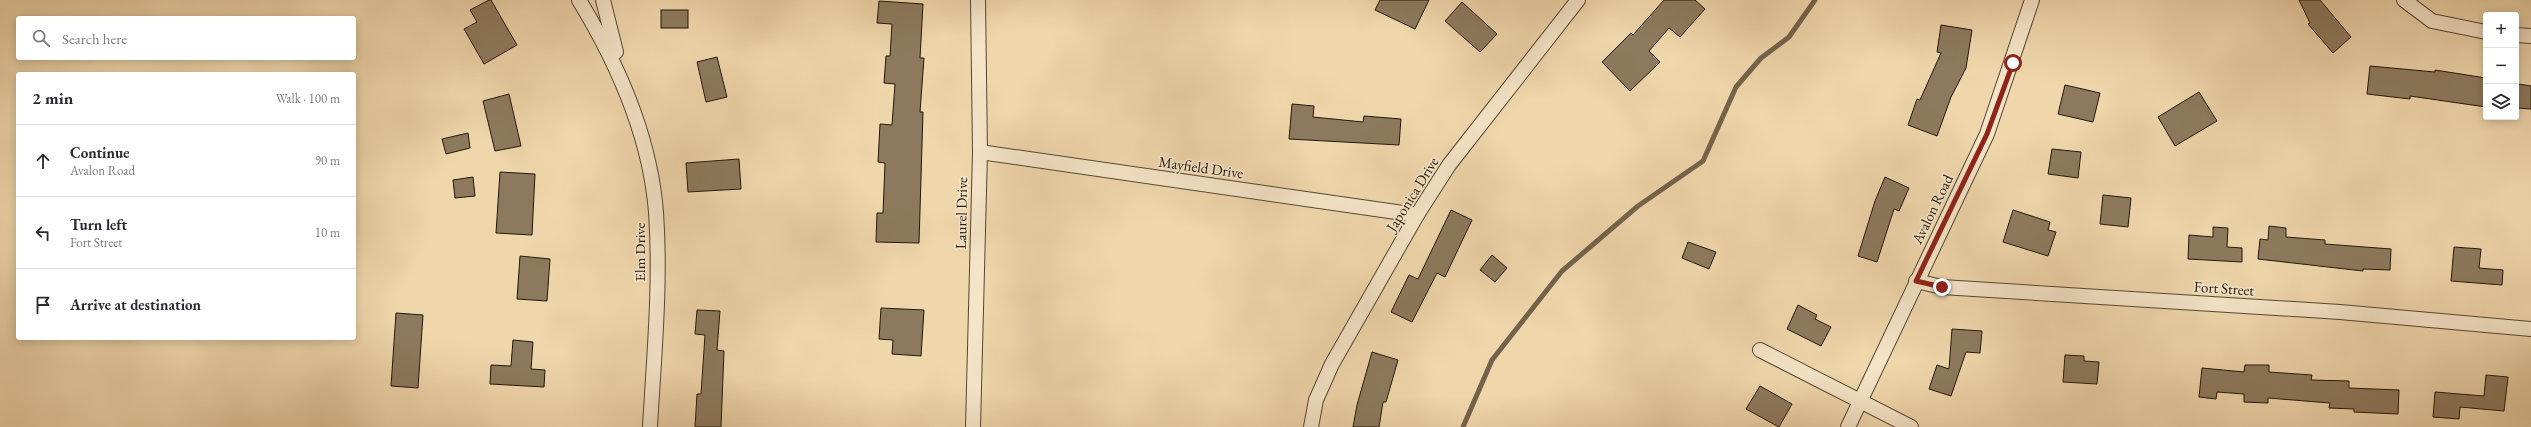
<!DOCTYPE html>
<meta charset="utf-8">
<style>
body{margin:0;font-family:"EB Garamond",serif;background:#f2f2f3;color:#2b2b33}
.controls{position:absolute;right:12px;top:12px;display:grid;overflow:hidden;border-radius:4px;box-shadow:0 2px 10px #0003}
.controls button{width:36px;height:36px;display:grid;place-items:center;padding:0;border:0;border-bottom:1px solid #e1e1e2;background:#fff;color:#2b2b33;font:20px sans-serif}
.stop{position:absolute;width:12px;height:12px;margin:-9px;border:3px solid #8f2418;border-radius:50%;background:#fff}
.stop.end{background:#8f2418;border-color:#fff;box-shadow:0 1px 4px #0008}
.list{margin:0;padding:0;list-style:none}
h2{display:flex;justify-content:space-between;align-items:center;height:52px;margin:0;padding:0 16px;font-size:17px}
h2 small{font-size:13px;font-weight:400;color:#7c7c81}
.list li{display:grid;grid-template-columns:26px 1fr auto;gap:12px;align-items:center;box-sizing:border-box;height:72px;padding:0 16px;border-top:1px solid #e1e1e2}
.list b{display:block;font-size:15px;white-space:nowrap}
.list p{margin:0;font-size:13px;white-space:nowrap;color:#7c7c81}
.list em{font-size:13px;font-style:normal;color:#7c7c81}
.icon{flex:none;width:22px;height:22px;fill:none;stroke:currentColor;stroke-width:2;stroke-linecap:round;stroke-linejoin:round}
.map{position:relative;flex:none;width:2531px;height:427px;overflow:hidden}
.search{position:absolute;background:#fff;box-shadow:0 2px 10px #0003;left:16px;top:16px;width:340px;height:44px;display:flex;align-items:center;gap:10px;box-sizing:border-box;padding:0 14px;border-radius:4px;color:#7c7c81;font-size:15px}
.panel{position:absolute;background:#fff;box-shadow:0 2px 10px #0003;left:16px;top:72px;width:340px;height:268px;border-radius:4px}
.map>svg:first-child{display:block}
</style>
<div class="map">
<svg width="2531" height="427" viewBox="0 0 2531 427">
<rect width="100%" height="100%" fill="#efd6ab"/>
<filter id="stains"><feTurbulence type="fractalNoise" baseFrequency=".005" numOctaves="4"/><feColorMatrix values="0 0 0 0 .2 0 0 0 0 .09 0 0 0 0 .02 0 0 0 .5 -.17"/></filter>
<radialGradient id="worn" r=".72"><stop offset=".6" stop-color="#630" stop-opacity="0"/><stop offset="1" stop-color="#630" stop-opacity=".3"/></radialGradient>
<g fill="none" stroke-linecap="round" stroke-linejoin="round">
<path stroke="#74634a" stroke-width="5" d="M1463,427L1492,360L1562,271L1638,206L1703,161L1736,87L1761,58L1789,37L1815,0"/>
</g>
<g fill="#8d7a5e" stroke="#23170a">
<path d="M489,0H491L517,45L484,64L464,29L477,22L470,10Z"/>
<path d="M1380,0H1429L1415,29L1375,10Z"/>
<path d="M1664,0H1695L1705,9L1680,37L1669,28L1649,51L1660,62L1630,91L1602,62L1631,33L1633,35Z"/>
<path d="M2299,0H2320L2351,37L2333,53L2308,24L2310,23Z"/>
<path d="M879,1L923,4L920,58H924L920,112H923L919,243L876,242L877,213H883L885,163L878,162L880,124L892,125L895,84L884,83L886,56H890L892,24L877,23Z"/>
<path d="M1462,2L1497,34L1480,52L1445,21Z"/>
<rect x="661" y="10" width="27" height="18"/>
<path d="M1941,25L1972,30L1966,68L1951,97L1937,136L1908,125L1917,99L1920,100L1941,53L1937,52Z"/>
<path d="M717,57L727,97L706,102L697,62Z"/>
<path d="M2370,66L2435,72V70L2486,78V107L2410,96V99L2367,94Z"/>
<path d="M2518,84L2531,86V109L2516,108Z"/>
<path d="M2065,85L2100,93L2093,122L2058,114Z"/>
<path d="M2199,92L2217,121L2175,146L2158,117Z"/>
<path d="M509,94L521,146L495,151L483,101Z"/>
<path d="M1292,104L1314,106L1313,117L1363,122L1364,116L1401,119L1399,145L1289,139Z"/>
<path d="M468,133L470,148L446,154L442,139Z"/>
<path d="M2052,149L2081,152L2078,178L2048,174Z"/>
<path d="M739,159L741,189L688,192L686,163Z"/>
<path d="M500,172L535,174L532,235L496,233Z"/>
<path d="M473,177L475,196L455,198L453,180Z"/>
<path d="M1885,177L1909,188L1899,211L1894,209L1877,262L1858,256L1875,201Z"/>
<path d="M2103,195L2131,198L2128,227L2100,224Z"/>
<path d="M1451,210L1472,220L1445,277L1437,273L1412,322L1391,312L1409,275L1418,279Z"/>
<path d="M2013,210L2050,222L2048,230L2056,232L2048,256L2003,242Z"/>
<path d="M2269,226L2286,228V237L2325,240V244L2391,249L2390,270L2363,269V271L2258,259L2260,239L2268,240Z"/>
<path d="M2213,227L2228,228L2227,247L2242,248V262L2188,259L2189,235L2213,237Z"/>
<path d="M1688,242L1716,252L1709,269L1682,258Z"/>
<path d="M2454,247L2481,249L2479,268L2503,270L2502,285L2451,281Z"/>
<path d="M1492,255L1507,268L1495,282L1480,270Z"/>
<path d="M520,256L550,259L547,301L517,299Z"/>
<path d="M1798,305L1817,315L1815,319L1831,327L1821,346L1787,329Z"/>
<path d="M881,308L924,310L921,356L892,354L893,340L879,339Z"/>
<path d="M697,310L720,311L717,350L724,351L721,427H695L697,394H701L705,335L695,334Z"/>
<path d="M396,313L423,315L418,388L391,386Z"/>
<path d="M1952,329L1982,331L1980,353L1966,352L1951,396L1929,389L1937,365L1949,369Z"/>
<path d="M513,340L533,342L531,369L545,370L544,387L490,384L491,365L511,366Z"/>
<path d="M1372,352L1398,360L1386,402H1383L1379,427H1353L1357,405Z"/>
<path d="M2065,355L2084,356V361L2099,362L2097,384L2063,382Z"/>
<path d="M2245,365H2269V372L2312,375L2311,380L2349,381V388L2399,390L2398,414L2354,412V409L2329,408L2330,403L2268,398V403L2244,402V394L2217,392L2216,399L2199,397L2202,368L2244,372Z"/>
<path d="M2486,375L2508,377L2504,411L2460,407L2459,419L2433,417L2435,392L2484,396Z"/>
<path d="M1760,386L1792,404L1779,427L1746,409Z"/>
</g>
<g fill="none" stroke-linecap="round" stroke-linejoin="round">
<defs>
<g id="street">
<path d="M579,0C618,64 650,136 656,212C661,283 654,356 650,427"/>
<path d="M603,0L616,52"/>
<path d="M2404,0L2432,21L2486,32"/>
<path d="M2516,35L2531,36"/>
<path d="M980,152L1417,215"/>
<path d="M1916,281L1942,287L2340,312L2531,329"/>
<path d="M1760,350L1911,427"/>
<path d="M973,427L980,152L978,0"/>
<path d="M1311,427L1316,400L1332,364L1417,215L1449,165L1578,0"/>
<path d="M1848,427L1987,134L2032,0"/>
</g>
</defs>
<use href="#street" stroke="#564732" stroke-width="16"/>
<use href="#street" stroke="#f5e4c8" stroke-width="14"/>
</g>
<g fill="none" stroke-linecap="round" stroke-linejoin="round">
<path stroke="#8f2418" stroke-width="5" d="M1942,287L1916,281L1987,134L2013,63"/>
</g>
<g text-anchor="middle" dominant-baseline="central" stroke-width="3.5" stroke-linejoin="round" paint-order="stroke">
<g font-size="15" fill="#23170a" stroke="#f5e4c8">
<text transform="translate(1201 167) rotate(8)">Mayfield Drive</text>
<text transform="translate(1412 194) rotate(-58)">Japonica Drive</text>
<text transform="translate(1932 209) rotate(-64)">Avalon Road</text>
<text transform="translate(961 213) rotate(-89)">Laurel Drive</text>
<text transform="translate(639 252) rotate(-90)">Elm Drive</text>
<text transform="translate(2224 288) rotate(4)">Fort Street</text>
</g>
</g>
<rect width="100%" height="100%" filter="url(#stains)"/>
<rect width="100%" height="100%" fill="url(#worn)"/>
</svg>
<div class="controls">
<button>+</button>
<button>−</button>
<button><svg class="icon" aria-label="layers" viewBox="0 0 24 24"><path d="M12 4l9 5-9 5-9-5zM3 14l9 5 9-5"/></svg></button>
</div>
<div class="stop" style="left:2013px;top:63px"></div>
<div class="stop end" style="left:1942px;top:287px"></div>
<div class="search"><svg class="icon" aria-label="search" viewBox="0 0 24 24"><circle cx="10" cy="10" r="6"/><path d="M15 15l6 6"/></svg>Search here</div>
<section class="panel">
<h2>2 min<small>Walk · 100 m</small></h2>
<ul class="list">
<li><svg class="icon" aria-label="ahead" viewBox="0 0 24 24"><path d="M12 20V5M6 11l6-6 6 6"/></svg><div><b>Continue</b><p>Avalon Road</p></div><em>90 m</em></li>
<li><svg class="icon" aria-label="left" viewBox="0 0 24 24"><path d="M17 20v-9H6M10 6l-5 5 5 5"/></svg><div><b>Turn left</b><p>Fort Street</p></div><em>10 m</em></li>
<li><svg class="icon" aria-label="arrive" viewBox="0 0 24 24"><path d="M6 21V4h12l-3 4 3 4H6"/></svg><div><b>Arrive at destination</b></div></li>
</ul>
</section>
</div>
